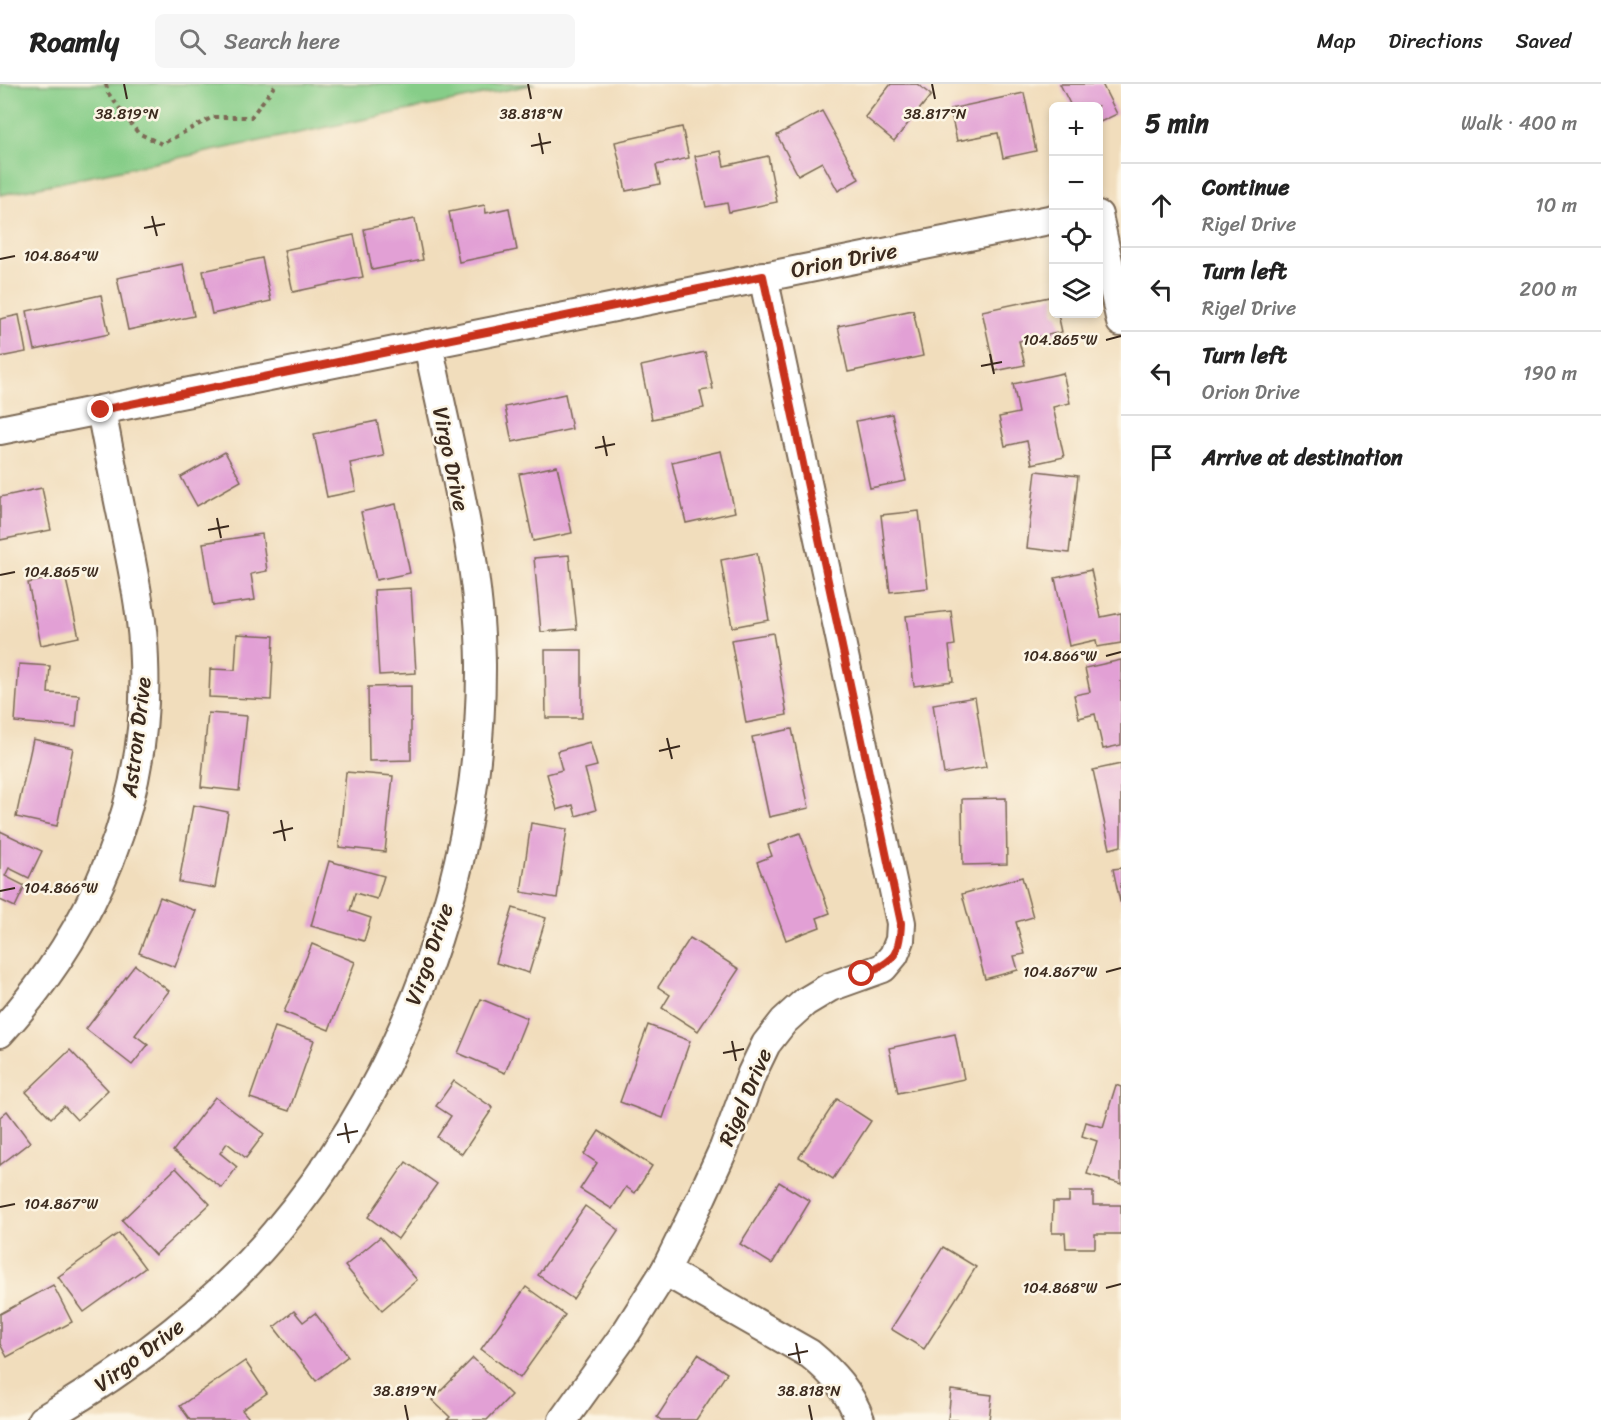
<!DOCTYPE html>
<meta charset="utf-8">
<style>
body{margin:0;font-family:Sriracha,sans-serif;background:#f6f6f6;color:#222}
.controls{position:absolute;right:18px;top:18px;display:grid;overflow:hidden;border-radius:9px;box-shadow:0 3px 9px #0003}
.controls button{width:54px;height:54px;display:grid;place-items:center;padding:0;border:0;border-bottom:2px solid #e0e0e0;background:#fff;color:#222;font:30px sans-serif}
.stop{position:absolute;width:18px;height:18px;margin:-14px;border:4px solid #c8321e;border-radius:50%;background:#fff}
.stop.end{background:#c8321e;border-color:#fff;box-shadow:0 2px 6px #0008}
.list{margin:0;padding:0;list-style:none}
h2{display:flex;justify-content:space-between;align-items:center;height:78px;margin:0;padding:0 24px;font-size:26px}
h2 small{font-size:20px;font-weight:400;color:#767676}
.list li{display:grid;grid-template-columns:39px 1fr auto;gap:18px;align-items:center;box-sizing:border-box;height:84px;padding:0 24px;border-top:2px solid #e0e0e0}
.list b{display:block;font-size:22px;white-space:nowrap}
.list p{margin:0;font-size:20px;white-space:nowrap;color:#767676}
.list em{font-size:20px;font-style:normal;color:#767676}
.icon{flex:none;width:33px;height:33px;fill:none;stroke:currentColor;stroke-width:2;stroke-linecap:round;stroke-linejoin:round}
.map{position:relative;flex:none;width:1121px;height:1336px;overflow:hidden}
header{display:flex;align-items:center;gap:36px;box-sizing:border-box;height:84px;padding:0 30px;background:#fff;border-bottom:2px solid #e0e0e0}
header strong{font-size:28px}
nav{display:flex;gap:33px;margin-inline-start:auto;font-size:21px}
.search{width:420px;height:54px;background:#f6f6f6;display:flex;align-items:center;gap:15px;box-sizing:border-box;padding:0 21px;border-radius:9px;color:#767676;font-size:22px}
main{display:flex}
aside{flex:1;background:#fff}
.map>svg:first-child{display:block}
</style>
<header>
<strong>Roamly</strong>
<div class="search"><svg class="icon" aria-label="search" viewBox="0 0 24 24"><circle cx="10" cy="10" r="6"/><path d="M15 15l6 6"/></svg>Search here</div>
<nav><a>Map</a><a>Directions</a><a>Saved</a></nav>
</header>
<main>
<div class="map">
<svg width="1121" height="1336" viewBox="0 0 1121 1336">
<rect width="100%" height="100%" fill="#fcf5e5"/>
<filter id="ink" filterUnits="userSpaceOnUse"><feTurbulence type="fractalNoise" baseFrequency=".0167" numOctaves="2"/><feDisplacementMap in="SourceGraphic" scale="12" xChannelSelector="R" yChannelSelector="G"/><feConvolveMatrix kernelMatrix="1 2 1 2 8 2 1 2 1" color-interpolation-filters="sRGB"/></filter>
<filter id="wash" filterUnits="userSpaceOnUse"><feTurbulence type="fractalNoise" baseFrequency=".008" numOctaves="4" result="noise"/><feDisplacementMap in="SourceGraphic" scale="24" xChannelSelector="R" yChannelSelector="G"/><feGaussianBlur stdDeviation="1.35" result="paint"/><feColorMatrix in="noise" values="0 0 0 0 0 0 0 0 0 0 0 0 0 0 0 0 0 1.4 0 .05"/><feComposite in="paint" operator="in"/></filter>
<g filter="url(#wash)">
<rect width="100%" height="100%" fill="#f1ddbc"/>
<path fill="#86cd88" stroke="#607c53" stroke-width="1.5" d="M0,0H535L0,111Z"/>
<g id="blocks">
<g fill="#e2a0d5">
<path d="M891,0H917L931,11L894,57L865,33Z"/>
<path d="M1060,0H1102L1117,30L1098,39V22H1071Z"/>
<path d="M1024,9L1036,67L1003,74L998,49L957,57L950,25Z"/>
<path d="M822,27L859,95L838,107L822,78L798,91L777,51Z"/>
<path d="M682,43L689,74L656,81L660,100L626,107L615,58Z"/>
<path d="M721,67L724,82L768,72L777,118L729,128L727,119L706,123L695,72Z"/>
<path d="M485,121L486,129L509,124L517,166L459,178L449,128Z"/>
<path d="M415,135L423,176L372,186L364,145Z"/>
<path d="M354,151L363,193L293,208L284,166Z"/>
<path d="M262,174L271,217L212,230L203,187Z"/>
<path d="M183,180L194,232L128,246L117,194Z"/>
<path d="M101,211L109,250L35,266L27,227Z"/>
<path d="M1054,212V230H1058L1062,248L1019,257L1025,281L995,287L982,227Z"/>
<path d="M913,226L923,272L848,288L838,242Z"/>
<path d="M19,231L26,268L0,273V235Z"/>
<path d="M705,268L713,305L700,307L704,324L652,335L641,282Z"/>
<path d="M1063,289L1070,319L1053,323L1064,373L1032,380L1027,357L1005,362L999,333L1019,329L1013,300Z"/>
<path d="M565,310L572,345L512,358L505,323Z"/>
<path d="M892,330L906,397L870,404L856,337Z"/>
<path d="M377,337L384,372L350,379L356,407L327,413L314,350Z"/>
<path d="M721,367L735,428L686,439L672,378Z"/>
<path d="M225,368L241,397L197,422L181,393Z"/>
<path d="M557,382L572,449L533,457L519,390Z"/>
<path d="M1036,387L1078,392L1069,469L1027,464Z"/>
<path d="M42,404L51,446L0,456V413Z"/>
<path d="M396,420L410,489L376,496L361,428Z"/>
<path d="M919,427L928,504L890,508L881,431Z"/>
<path d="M262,450L267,487L251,490L255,516L213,522L203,459Z"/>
<path d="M757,469L769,536L732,543L721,476Z"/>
<path d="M569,471L577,545L541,548L534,474Z"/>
<path d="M1091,486L1101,533L1121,529V559L1097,563L1096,556L1069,562L1055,494Z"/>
<path d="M65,491L79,553L41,561L28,499Z"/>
<path d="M411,504L416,589L379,591L374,506Z"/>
<path d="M951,527L955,561L949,562L953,597L914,602L906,532Z"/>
<path d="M773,549L787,631L746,639L731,556Z"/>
<path d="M237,550L274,552L271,616L209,613L210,585L235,586Z"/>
<path d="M545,566H582V634H546Z"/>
<path d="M1121,576V661L1103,665L1095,630L1079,634L1074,611L1090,608L1085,584Z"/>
<path d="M19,580L50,582L48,609L79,611L76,643L15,638Z"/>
<path d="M411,602V676L369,677L368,603Z"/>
<path d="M975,613L986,683L944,690L933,620Z"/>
<path d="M208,629L247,632L239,707L201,703Z"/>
<path d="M792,645L809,724L769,733L752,653Z"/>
<path d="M33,655L73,664L57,742L16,733Z"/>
<path d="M590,658L597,682L585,685L596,726L576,732L573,721L557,726L547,690L562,686L557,667Z"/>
<path d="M1121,680V762L1110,765L1093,686Z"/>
<path d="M346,688L393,692L385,768L339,763Z"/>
<path d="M1006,714L1007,780L963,781L962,715Z"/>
<path d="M193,721L228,728L215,804L179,798Z"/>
<path d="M531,739L567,745L557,814L521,808Z"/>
<path d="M0,747L42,767L29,794L9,784L5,792L25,802L15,823L0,816Z"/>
<path d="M800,749L830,829L817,834L820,843L786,856L757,778L772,772L768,761Z"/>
<path d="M329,777L384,792L377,815L355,809L350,827L371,834L364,857L311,842Z"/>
<path d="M1121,784V818H1120L1113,785Z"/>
<path d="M1022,793L1033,833L1016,838L1025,870L1014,872L1018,886L985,895L962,810Z"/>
<path d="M160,813L196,827L175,883L139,869Z"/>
<path d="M513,824L546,834L529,889L496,879Z"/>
<path d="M690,854L739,885L698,947L662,924L670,911L658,903Z"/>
<path d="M312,860L355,878L329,946L284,928Z"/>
<path d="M135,881L169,907L135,951L148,961L132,981L86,945Z"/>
<path d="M481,915L527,934L505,989L458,969Z"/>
<path d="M648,941L690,957L663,1034L620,1018Z"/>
<path d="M275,943L314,956L289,1027L250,1014Z"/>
<path d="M955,950L964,995L898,1009L889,964Z"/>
<path d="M70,966L108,1006L77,1036L64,1022L51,1034L26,1008Z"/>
<path d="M454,997L493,1024L462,1070L437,1053L451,1032L436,1022Z"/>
<path d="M1116,1001L1121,1003V1100L1087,1090L1097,1057L1082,1052L1086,1038L1103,1043Z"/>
<path d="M215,1013L264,1050L246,1074L227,1059L220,1069L237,1083L222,1104L173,1067Z"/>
<path d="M837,1015L871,1037L833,1095L799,1073Z"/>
<path d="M7,1027L30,1058L0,1081V1033Z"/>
<path d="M599,1047L652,1082L635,1109L626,1103L612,1125L580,1105L597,1079L584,1070Z"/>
<path d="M406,1078L437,1100L398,1155L368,1133Z"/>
<path d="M176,1084L210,1120L155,1171L122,1136Z"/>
<path d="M779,1098L810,1117L772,1180L740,1160Z"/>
<path d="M1069,1108H1093V1121H1121V1150H1095V1164H1066L1065,1149H1052L1053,1118H1069Z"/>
<path d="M585,1122L619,1146L573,1215L538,1191Z"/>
<path d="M119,1149L145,1184L84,1228L58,1193Z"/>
<path d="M380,1153L417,1196L382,1226L345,1182Z"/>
<path d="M943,1163L976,1183L924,1265L891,1245Z"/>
<path d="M53,1201L72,1238L7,1273L0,1260V1230Z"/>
<path d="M526,1203L565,1231L520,1294L481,1265Z"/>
<path d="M294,1227L303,1238L315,1229L348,1272L316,1297L274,1243Z"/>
<path d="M698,1270L727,1289L696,1336H661L657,1333Z"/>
<path d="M473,1274L511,1311L487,1336H447L450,1333L432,1316Z"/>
<path d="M245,1277L267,1309L242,1326L249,1334L246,1336H190L180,1322Z"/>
<path d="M951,1306L992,1311L989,1336H948Z"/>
</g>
</g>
</g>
<g filter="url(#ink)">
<use href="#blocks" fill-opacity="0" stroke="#7b6955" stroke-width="1.5"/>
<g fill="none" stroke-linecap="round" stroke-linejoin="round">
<defs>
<g id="minor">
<path d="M1098,131L1121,238"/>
<path d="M0,346L1054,135"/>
<path d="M0,949C93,848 150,716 144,577C143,534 134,492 126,451C117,409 109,368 101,326"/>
<path d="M665,1187L810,1270C833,1289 850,1308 860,1336"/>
<path d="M42,1336C127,1287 211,1225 275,1149C407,993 482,784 481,580C480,472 449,365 428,260"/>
<path d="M563,1336L627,1247L665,1187L702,1112L724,1064L752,989L766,960L784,937L805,918L830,903L883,884L894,871L900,856L901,839L763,192"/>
</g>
</defs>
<use href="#minor" stroke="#7b6955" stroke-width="32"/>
<path stroke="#7b6955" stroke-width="4" stroke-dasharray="4.5 4.5" stroke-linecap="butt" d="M106,0L108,9L138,49L162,60L213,33H251L276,0"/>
<use href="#minor" stroke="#fff" stroke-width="28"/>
</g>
</g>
<g fill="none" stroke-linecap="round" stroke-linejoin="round" filter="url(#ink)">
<path stroke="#c8321e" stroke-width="8" d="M101,326L763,192L901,839C900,872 892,880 862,890"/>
</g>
<path fill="none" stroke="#3b2a1e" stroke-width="2" d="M124,0L127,15M528,0L531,15M932,0L935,15M539,49L543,70M531,62L551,58M152,132L157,152M144,144L165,140M0,175L15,172M1106,256L1121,252M990,270L994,290M981,282L1002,278M603,352L607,372M595,364L615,360M217,434L221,454M208,446L229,442M0,491L15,488M1106,572L1121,568M667,654L672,675M659,667L680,662M281,736L285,757M273,749L293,744M0,807L15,804M1106,888L1121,884M732,957L736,977M723,969L744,965M345,1039L349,1059M337,1051L358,1047M0,1123L15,1120M1106,1204L1121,1200M796,1259L800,1279M788,1271L808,1267M405,1321L408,1336M809,1321L812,1336"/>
<g text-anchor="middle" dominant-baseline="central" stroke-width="5" stroke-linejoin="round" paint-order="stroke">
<g font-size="22" fill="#3b2a1e" stroke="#fcf5e5">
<text transform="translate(844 176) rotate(-11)">Orion Drive</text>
<text transform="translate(451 375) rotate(78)">Virgo Drive</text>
<text transform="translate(136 653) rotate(-83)">Astron Drive</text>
<text transform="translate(429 870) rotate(-71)">Virgo Drive</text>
<text transform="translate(745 1013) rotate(-67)">Rigel Drive</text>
<text transform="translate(139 1271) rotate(-37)">Virgo Drive</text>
</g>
</g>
<g font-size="15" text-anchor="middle" fill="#3b2a1e" stroke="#fcf5e5" stroke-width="5" stroke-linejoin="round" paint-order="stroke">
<text x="127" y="35">38.819°N</text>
<text x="531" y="35">38.818°N</text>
<text x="935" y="35">38.817°N</text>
<text x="61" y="177">104.864°W</text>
<text x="1060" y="261">104.865°W</text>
<text x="61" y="493">104.865°W</text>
<text x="1060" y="577">104.866°W</text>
<text x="61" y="809">104.866°W</text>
<text x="1060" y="893">104.867°W</text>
<text x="61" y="1125">104.867°W</text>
<text x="1060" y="1209">104.868°W</text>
<text x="405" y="1312">38.819°N</text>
<text x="809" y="1312">38.818°N</text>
</g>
</svg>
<div class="controls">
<button>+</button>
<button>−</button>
<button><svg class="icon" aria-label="locate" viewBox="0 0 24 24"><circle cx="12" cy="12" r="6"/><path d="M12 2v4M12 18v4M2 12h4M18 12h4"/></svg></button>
<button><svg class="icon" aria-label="layers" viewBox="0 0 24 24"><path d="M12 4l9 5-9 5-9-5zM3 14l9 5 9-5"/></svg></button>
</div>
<div class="stop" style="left:862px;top:890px"></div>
<div class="stop end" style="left:101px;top:326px"></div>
</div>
<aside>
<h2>5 min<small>Walk · 400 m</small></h2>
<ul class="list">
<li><svg class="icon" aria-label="ahead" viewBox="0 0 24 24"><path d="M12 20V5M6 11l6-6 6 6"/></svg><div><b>Continue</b><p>Rigel Drive</p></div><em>10 m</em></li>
<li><svg class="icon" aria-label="left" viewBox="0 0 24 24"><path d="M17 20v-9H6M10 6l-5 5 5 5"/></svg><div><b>Turn left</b><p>Rigel Drive</p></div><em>200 m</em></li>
<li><svg class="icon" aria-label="left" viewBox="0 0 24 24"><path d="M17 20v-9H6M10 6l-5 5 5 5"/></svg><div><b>Turn left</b><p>Orion Drive</p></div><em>190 m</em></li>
<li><svg class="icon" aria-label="arrive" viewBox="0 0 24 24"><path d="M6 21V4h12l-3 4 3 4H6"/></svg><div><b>Arrive at destination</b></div></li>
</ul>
</aside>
</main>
